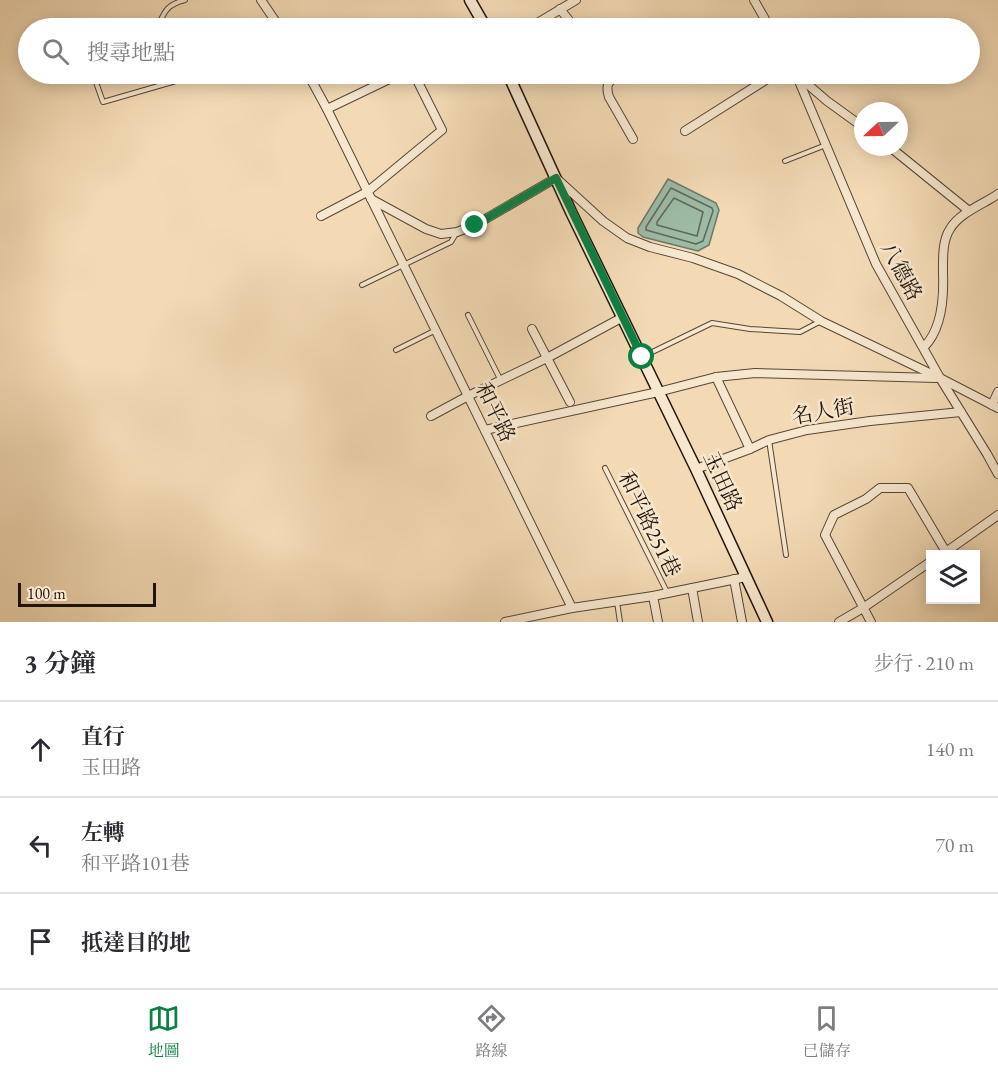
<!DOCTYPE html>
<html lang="zh-TW">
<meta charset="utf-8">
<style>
body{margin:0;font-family:"EB Garamond","Noto Serif TC",serif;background:#f7f7f7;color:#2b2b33}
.controls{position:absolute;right:18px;bottom:18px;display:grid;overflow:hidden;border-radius:0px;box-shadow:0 3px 15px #0003}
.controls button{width:54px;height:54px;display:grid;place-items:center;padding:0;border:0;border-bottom:2px solid #e1e1e2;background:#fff;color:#2b2b33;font:30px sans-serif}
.compass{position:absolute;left:854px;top:102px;width:54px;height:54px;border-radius:50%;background:#fff;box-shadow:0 3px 15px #0003;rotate:248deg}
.scale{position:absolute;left:18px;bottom:15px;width:138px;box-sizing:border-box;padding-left:6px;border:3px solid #22140b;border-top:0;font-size:16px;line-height:21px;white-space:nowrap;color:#22140b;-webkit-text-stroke:4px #f7e7cf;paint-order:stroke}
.stop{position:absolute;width:18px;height:18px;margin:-14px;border:4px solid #0b8043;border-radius:50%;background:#fff}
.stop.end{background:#0b8043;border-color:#fff;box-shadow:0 2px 6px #0008}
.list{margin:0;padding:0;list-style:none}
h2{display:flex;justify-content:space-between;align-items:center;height:78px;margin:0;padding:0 24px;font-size:26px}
h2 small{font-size:20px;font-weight:400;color:#7c7c81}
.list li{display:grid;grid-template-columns:39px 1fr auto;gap:18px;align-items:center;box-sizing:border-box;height:96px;padding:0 24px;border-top:2px solid #e1e1e2}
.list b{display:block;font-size:22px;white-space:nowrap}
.list p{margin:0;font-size:20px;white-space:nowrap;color:#7c7c81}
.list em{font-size:20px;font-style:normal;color:#7c7c81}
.icon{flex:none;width:33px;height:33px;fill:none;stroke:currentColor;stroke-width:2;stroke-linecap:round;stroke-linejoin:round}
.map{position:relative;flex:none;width:998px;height:622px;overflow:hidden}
.search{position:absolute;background:#fff;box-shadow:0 3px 15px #0003;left:18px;right:18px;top:18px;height:66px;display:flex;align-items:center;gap:15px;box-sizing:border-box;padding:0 21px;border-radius:33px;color:#7c7c81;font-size:22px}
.sheet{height:366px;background:#fff}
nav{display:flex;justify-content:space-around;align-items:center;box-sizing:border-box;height:84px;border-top:2px solid #e1e1e2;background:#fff;font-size:16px;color:#7c7c81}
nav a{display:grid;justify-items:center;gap:3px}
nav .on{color:#0b8043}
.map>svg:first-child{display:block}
</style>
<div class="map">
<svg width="998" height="622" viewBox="0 0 998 622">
<rect width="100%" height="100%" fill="#f3dab5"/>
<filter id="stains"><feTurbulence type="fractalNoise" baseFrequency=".00333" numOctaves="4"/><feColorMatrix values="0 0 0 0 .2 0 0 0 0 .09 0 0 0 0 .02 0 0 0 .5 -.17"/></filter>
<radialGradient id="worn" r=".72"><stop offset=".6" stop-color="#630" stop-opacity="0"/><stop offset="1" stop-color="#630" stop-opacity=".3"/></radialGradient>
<path fill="#9dbba7" stroke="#6c7869" stroke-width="1.5" d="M668,179L716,203L719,210L709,245L698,251L643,237L638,233V228Z"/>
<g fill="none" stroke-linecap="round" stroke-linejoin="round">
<g stroke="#606859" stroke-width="1.5">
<path d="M671,188L712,208L713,211L703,241L696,244L646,230V227Z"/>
<path d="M674,198L703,212L697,236L657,225V222Z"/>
</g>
<defs>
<g id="lane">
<path d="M157,28C165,11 166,5 185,0"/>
<path d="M93,74L103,102L200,74"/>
<path d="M785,161L826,145"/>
<path d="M362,285L451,242L457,232"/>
<path d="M468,315L500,379"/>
<path d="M396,350L436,330"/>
<path d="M642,357L712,323L750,329L800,332L821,321"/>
<path d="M769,440L786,555"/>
<path d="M605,468L667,592"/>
<path d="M617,602L620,622"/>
</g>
<g id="street">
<path d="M261,0L280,28"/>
<path d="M754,0L770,28"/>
<path d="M560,9L575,28"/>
<path d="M529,28L576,0"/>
<path d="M308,74L327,109L572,608"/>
<path d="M624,74C611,80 604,81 609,97L633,139"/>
<path d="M784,74L798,76L827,101L863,127"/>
<path d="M796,74L876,264L940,378L987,454L998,474"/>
<path d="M327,109L400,74"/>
<path d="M685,131L775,74"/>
<path d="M890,147L969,211"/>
<path d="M371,199L426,229L441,234L457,232L475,225L556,178L603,221L627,238L650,247L693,258L738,274L781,296L821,321L940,378L998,408"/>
<path d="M321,216L367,192L442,130L414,74"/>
<path d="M532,329L570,402"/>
<path d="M924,347C942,329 944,299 943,274C943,260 942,241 950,229C959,213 984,204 998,194"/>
<path d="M716,377L750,449"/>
<path d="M992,405L998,392"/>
<path d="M431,416L468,396L547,358L623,317"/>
<path d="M485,430L658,392L716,377L755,373L936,378"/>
<path d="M696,469L750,449L769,440L807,430L870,421L961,412"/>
<path d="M943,554L998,515"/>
<path d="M734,579L742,622"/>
<path d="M692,588L698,622"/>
<path d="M653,596L658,622"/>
<path d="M505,622L572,608L653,596L746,577"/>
<path d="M839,622L863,608L930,562"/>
<path d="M871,622L825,535L834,515L866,499L880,488H908L946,552"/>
</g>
<g id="secondary">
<path d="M470,0L486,28"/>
<path d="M508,74L571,212L696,469L767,622"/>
</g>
</defs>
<use href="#lane" stroke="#564636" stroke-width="6"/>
<use href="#street" stroke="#564636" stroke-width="10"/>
<use href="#secondary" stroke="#22140b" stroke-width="13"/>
<use href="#lane" stroke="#f7e7cf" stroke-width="4"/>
<use href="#street" stroke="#f7e7cf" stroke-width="8"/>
<use href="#secondary" stroke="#f7e7cf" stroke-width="10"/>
</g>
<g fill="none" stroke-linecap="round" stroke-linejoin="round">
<path stroke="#0b8043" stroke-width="8" d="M475,225L556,178L642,357"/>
</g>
<g text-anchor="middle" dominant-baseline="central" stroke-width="5" stroke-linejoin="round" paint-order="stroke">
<g font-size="21" fill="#22140b" stroke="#f7e7cf">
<text transform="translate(902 271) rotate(62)">八德路</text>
<text transform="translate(823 411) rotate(-10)">名人街</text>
<text transform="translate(496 412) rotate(64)">和平路</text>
<text transform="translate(723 481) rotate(65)">玉田路</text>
<text transform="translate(650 524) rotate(64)">和平路251巷</text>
</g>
</g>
<rect width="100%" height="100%" filter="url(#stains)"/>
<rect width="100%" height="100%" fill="url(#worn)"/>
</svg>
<div class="controls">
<button><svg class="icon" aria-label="layers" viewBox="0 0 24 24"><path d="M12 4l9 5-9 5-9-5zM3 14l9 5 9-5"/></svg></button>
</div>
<svg class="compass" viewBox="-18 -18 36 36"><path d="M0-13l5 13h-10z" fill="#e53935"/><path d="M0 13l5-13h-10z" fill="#7c7c81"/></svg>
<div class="scale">100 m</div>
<div class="stop" style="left:642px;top:357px"></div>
<div class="stop end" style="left:475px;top:225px"></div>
<div class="search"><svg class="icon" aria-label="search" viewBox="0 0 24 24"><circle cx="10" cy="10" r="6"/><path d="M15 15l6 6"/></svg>搜尋地點</div>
</div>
<section class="sheet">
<h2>3 分鐘<small>步行 · 210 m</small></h2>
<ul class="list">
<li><svg class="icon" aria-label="ahead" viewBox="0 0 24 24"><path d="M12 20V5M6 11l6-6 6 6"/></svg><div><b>直行</b><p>玉田路</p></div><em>140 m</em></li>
<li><svg class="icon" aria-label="left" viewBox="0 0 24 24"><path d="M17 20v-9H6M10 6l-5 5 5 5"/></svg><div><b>左轉</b><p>和平路101巷</p></div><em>70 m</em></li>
<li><svg class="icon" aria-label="arrive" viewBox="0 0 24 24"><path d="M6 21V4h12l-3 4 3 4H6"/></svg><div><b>抵達目的地</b></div></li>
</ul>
</section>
<nav>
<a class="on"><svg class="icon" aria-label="map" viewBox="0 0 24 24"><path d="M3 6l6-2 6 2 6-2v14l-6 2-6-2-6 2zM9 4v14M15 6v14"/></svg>地圖</a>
<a><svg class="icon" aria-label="directions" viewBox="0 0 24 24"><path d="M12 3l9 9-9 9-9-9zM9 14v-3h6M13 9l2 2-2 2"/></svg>路線</a>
<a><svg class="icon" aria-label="saved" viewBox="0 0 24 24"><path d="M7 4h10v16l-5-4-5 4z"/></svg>已儲存</a>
</nav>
